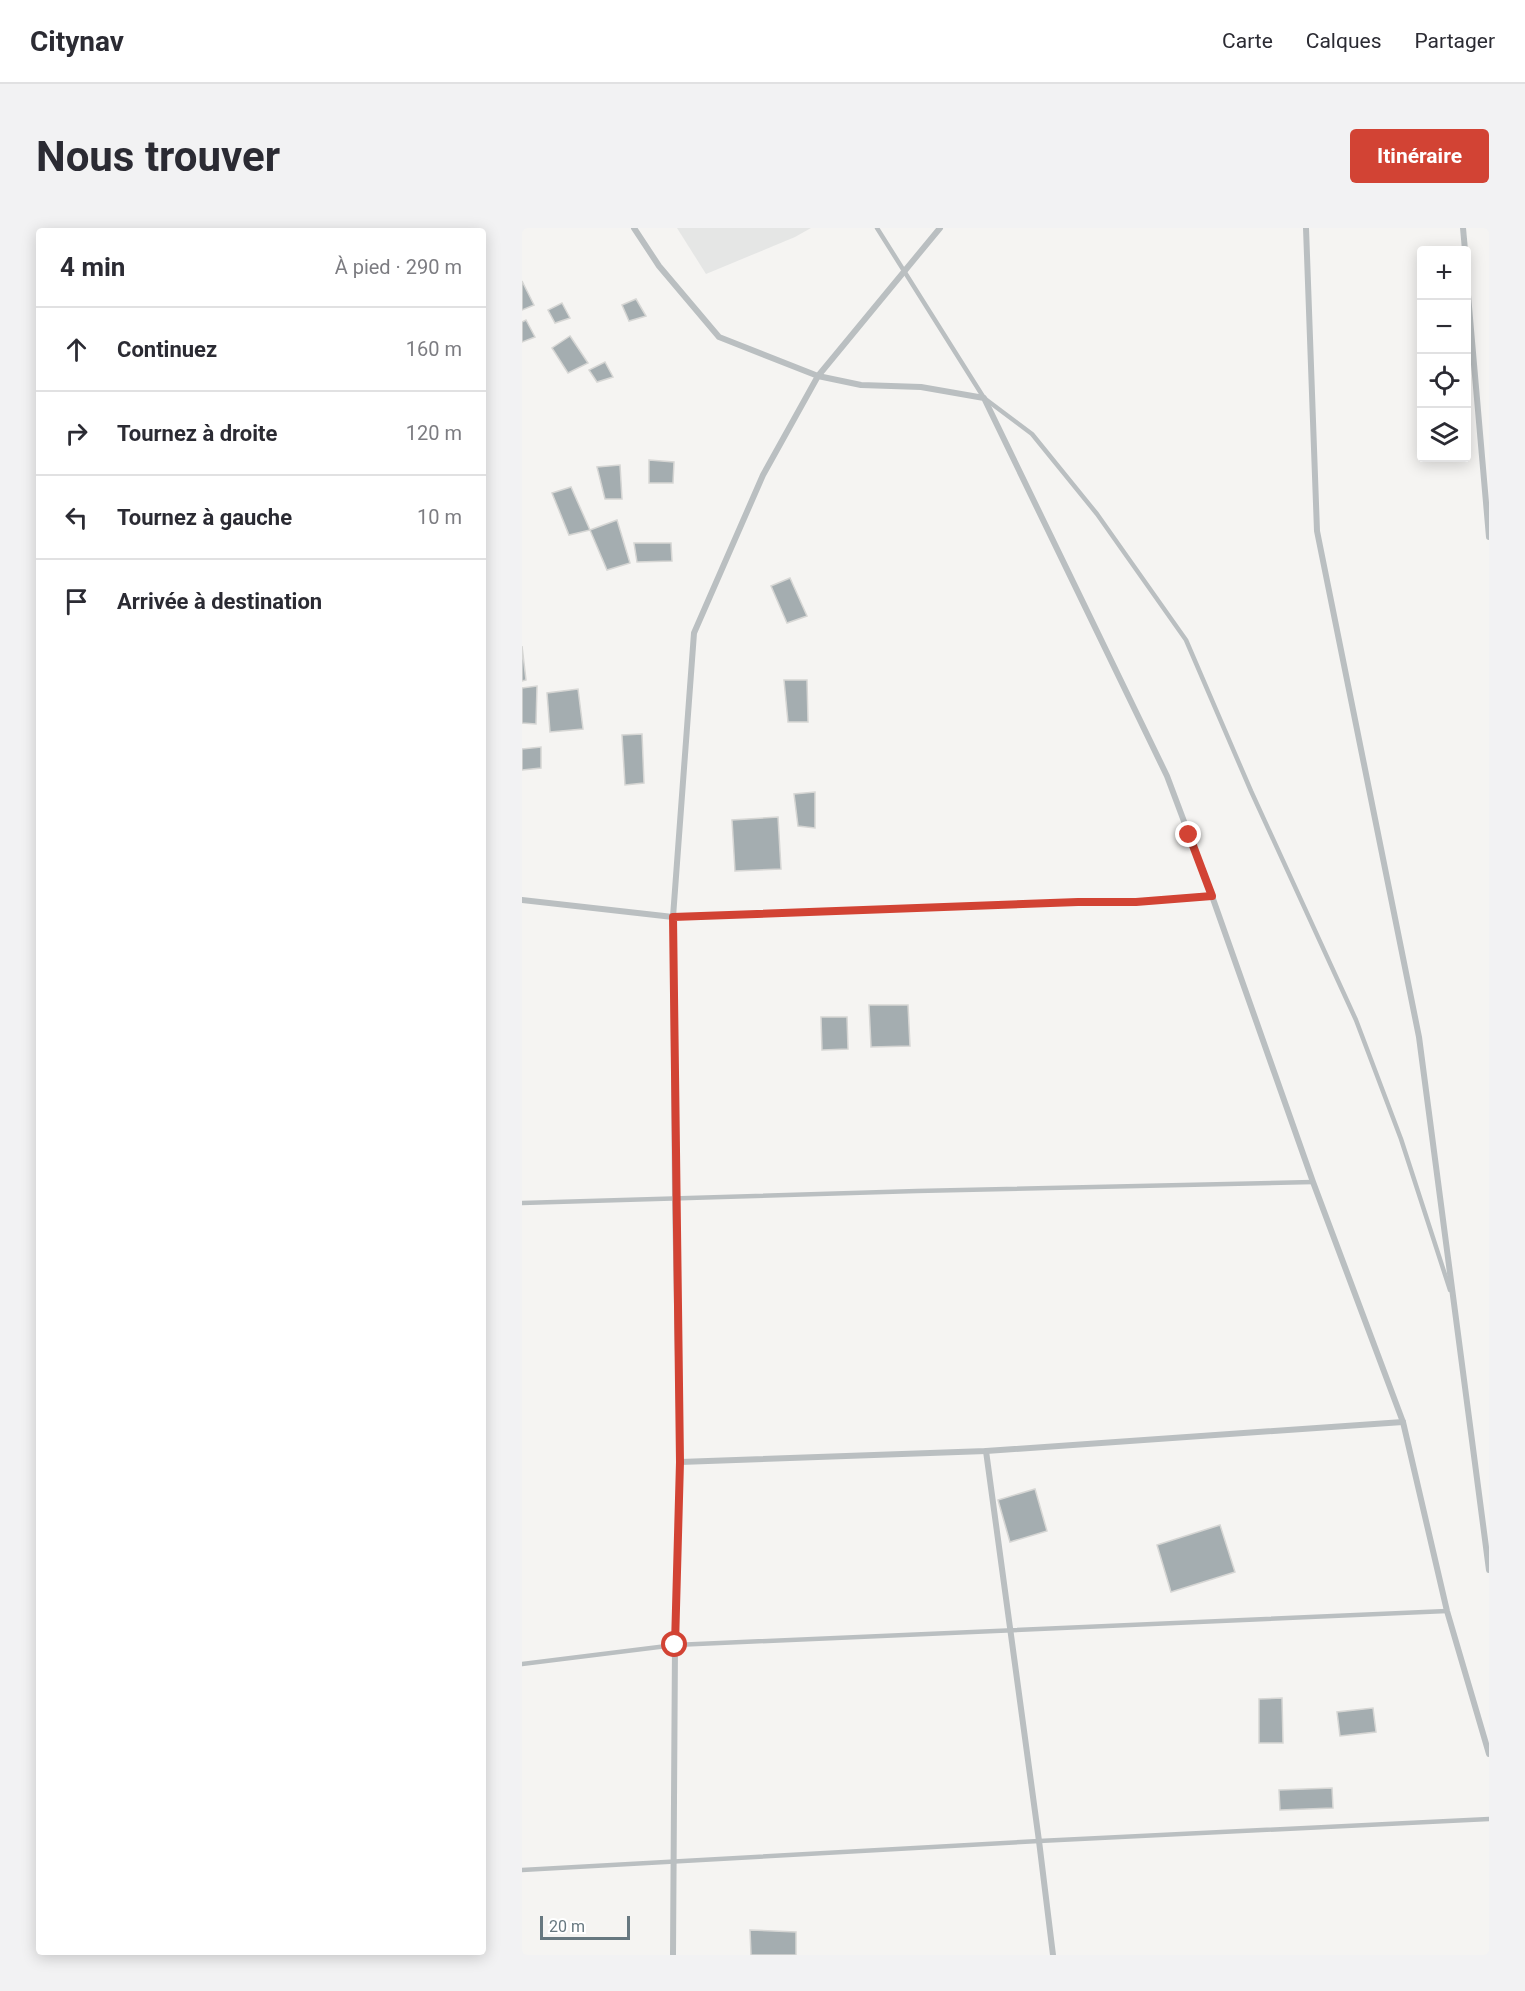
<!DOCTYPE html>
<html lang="fr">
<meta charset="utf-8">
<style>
body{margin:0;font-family:Roboto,sans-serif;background:#f2f2f3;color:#2b2b33}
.controls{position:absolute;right:18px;top:18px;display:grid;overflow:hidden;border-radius:6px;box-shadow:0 3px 15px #0003}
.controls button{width:54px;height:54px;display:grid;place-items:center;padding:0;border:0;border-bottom:2px solid #e1e1e2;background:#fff;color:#2b2b33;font:30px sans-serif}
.scale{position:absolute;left:18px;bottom:15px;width:90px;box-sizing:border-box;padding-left:6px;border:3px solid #677880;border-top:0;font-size:16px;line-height:21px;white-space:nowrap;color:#677880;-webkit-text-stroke:4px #fff;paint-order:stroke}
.stop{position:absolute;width:18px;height:18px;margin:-14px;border:4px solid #d24334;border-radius:50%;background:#fff}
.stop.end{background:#d24334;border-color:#fff;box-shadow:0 2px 6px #0008}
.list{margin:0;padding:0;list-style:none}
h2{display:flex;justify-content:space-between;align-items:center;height:78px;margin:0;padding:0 24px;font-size:26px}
h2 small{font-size:20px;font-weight:400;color:#7c7c81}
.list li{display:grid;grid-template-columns:39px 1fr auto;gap:18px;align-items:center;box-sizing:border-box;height:84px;padding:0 24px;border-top:2px solid #e1e1e2}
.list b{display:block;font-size:22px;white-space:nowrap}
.list em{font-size:20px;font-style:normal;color:#7c7c81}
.icon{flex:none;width:33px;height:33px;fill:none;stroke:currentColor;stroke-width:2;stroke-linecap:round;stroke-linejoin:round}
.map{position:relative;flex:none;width:967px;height:1727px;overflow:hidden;border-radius:6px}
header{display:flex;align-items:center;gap:36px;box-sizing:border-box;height:84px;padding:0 30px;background:#fff;border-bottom:2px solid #e1e1e2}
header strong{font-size:28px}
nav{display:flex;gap:33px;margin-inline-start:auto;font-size:21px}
.intro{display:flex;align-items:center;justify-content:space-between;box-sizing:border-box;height:144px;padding:0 36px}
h1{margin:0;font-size:42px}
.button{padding:15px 27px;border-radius:6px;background:#d24334;color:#fff;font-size:21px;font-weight:700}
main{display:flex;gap:36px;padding:0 36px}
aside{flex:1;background:#fff;border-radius:6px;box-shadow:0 3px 15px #0003}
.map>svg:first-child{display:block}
</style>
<header>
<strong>Citynav</strong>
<nav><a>Carte</a><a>Calques</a><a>Partager</a></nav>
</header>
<div class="intro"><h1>Nous trouver</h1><a class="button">Itinéraire</a></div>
<main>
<aside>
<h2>4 min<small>À pied · 290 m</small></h2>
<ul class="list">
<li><svg class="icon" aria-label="ahead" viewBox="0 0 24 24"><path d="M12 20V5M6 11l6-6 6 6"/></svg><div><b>Continuez</b></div><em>160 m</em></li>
<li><svg class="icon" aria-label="right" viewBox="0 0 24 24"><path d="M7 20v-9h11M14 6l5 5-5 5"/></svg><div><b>Tournez à droite</b></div><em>120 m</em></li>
<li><svg class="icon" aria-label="left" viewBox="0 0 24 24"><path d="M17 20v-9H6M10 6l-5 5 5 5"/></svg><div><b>Tournez à gauche</b></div><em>10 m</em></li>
<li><svg class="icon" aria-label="arrive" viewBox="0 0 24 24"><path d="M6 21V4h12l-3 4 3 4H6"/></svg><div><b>Arrivée à destination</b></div></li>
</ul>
</aside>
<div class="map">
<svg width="967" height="1727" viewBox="0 0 967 1727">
<rect width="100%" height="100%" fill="#f5f4f2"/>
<path fill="#e5e6e5" d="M155,0H289L273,9L184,46Z"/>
<g fill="#a4adb0" stroke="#d6d6d4" stroke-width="1.5">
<path d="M0,53L12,77L0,82Z"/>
<path d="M114,71L124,88L107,93L100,77Z"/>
<path d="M40,75L48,90L33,95L26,82Z"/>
<path d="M4,92L13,109L0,114V94Z"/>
<path d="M48,108L66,135L46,145L30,120Z"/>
<path d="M83,134L91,149L75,154L67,142Z"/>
<path d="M127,232L152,234L151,255H127Z"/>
<path d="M98,237L100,271H83L75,239Z"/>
<path d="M49,259L68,302L47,307L30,265Z"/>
<path d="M95,292L108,335L85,342L68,302Z"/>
<path d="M112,315H149L150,333L115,334Z"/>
<path d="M268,350L285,388L265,395L249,358Z"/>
<path d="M0,418L4,452L0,453Z"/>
<path d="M262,452H285L286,494H266Z"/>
<path d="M15,458L14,496L0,495V460Z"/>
<path d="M56,461L61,501L28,504L25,465Z"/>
<path d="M120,506L122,555L103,557L100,507Z"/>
<path d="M19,519V540L0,542V521Z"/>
<path d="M293,564V600L276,598L272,566Z"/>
<path d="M256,589L259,641L213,643L210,592Z"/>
<path d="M347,777H386L388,818L349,819Z"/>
<path d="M299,789H325L326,821L300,822Z"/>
<path d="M513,1261L525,1303L488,1314L476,1272Z"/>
<path d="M698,1297L713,1344L649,1364L635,1317Z"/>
<path d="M760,1470L761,1515H737V1471Z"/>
<path d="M851,1480L854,1504L818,1508L815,1484Z"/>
<path d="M810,1560L811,1580L758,1582L757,1562Z"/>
<path d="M228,1702L274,1704V1727H229Z"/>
</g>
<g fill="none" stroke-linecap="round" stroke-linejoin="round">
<g stroke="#babfc1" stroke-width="4.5">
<path d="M355,0L462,170L510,206L575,286L664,412L729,563L834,792L879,911L928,1062"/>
<path d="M0,975L395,963L791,954"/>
<path d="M0,1436L153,1417L925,1383"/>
<path d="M0,1642L517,1613L967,1591"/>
</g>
<g stroke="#babfc1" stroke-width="6">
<path d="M112,0L137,38L197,109L296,148L339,157L399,159L462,170L645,548L690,668L791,954L881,1194L925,1383L967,1526"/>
<path d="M784,0L795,303L897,809L967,1342"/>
<path d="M941,0L943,22"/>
<path d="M944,44L967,309"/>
<path d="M0,672L151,689L556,674H614L690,668"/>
<path d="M464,1223L517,1613L531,1727"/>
<path d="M158,1234L464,1223L881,1194"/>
<path d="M151,1727L153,1417L158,1234L153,971L151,689L172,405L241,247L296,148L418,0"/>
</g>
</g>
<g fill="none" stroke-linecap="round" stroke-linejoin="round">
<path stroke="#d24334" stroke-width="8" d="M153,1417L158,1234L151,689L556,674H614L690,668L667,607"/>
</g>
</svg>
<div class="controls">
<button>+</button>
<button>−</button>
<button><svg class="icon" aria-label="locate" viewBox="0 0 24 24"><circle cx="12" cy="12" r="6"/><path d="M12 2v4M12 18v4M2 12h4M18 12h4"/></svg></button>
<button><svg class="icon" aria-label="layers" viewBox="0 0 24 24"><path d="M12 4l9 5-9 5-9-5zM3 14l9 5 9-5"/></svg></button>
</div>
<div class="scale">20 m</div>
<div class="stop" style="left:153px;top:1417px"></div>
<div class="stop end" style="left:667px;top:607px"></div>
</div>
</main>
